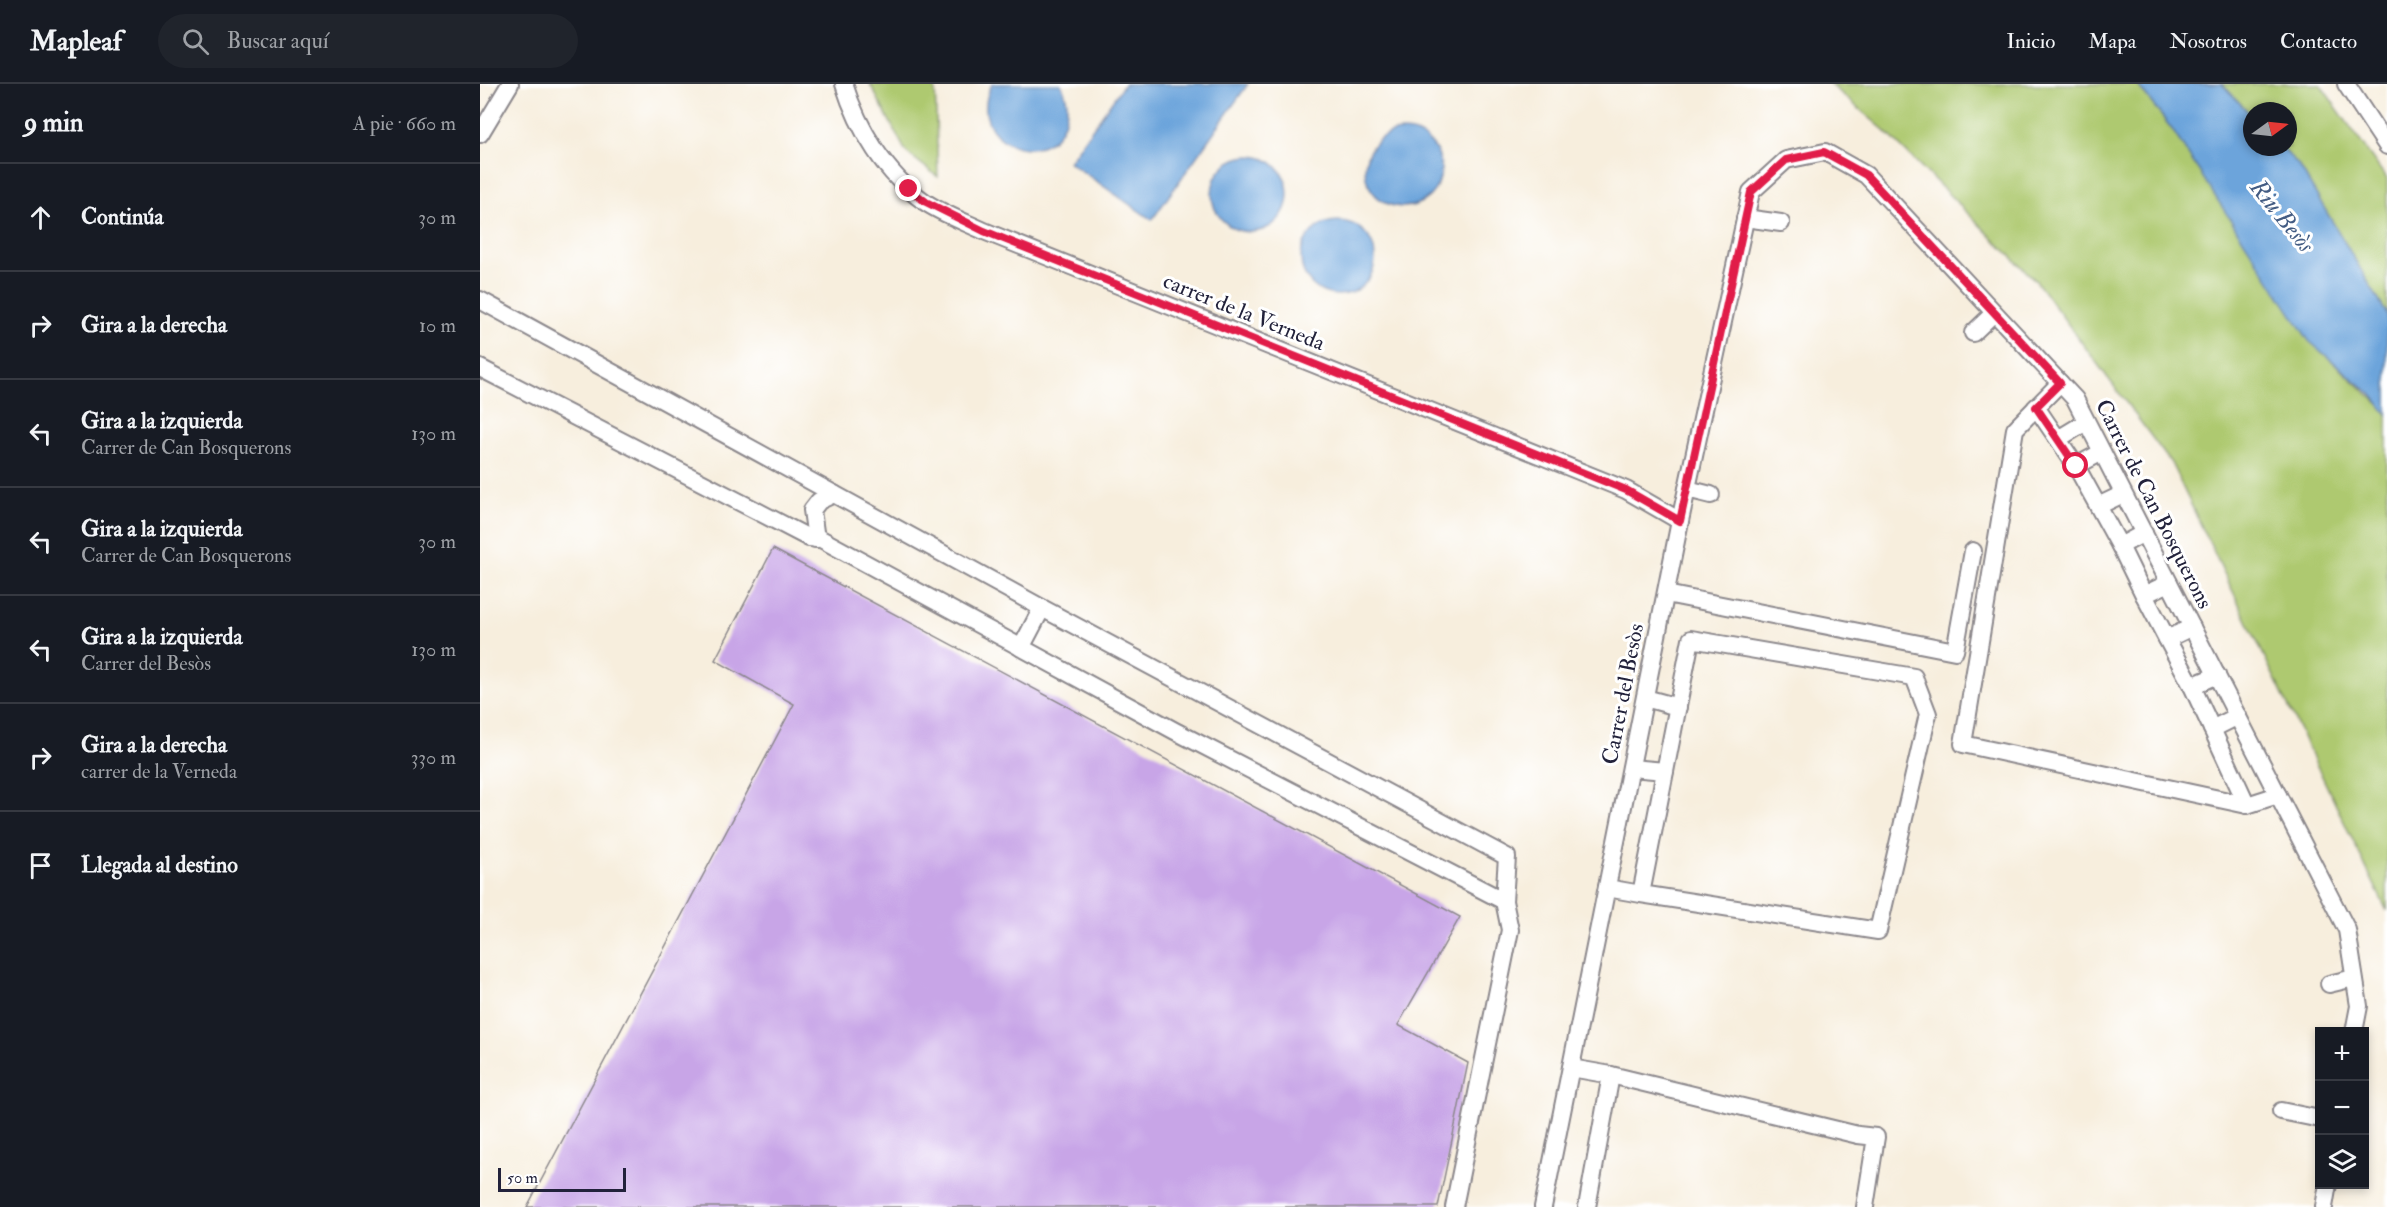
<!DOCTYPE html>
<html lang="es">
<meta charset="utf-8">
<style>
body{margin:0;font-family:"IM FELL Double Pica",serif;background:#20242c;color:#f1f3f6}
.controls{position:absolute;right:18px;bottom:18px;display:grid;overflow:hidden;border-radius:0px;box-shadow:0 3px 9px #0003}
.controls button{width:54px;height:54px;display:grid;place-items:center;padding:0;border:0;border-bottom:2px solid #363941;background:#171b24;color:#f1f3f6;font:30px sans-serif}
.compass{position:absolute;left:1763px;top:18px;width:54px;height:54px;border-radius:50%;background:#171b24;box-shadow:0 3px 9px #0003;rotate:75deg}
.scale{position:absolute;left:18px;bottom:15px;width:128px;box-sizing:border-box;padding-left:6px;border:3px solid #22223b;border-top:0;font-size:16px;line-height:21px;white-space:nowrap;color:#22223b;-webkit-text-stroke:4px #fff;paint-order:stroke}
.stop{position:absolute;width:18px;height:18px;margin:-14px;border:4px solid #e11d48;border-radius:50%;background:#fff}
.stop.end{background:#e11d48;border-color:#fff;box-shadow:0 2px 6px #0008}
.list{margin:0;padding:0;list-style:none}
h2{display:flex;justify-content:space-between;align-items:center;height:78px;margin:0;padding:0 24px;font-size:26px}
h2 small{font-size:20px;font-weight:400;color:#9ea1a6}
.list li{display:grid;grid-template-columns:39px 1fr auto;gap:18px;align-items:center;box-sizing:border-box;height:108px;padding:0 24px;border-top:2px solid #363941}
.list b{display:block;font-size:22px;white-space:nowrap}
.list p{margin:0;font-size:20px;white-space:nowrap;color:#9ea1a6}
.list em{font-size:20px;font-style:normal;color:#9ea1a6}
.icon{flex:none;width:33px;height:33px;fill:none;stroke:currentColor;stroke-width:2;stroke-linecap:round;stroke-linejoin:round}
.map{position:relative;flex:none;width:1907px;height:1123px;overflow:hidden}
header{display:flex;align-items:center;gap:36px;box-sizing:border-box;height:84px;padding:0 30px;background:#171b24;border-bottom:2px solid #363941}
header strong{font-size:28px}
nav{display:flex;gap:33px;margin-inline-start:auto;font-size:21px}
.search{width:420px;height:54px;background:#20242c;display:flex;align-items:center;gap:15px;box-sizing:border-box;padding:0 21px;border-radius:33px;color:#9ea1a6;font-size:22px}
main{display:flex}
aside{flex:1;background:#171b24}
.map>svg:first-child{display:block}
</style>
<header>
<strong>Mapleaf</strong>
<div class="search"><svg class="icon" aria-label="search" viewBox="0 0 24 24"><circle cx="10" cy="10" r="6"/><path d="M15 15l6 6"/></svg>Buscar aquí</div>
<nav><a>Inicio</a><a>Mapa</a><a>Nosotros</a><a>Contacto</a></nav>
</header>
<main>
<aside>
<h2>9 min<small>A pie · 660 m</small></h2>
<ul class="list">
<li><svg class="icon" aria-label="ahead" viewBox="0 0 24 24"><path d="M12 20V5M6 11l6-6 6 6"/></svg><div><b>Continúa</b></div><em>30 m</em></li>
<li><svg class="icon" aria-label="right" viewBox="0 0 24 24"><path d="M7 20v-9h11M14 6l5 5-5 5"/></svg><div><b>Gira a la derecha</b></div><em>10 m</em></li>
<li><svg class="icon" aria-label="left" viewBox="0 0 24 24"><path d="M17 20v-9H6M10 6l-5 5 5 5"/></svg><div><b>Gira a la izquierda</b><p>Carrer de Can Bosquerons</p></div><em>130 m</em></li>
<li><svg class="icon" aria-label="left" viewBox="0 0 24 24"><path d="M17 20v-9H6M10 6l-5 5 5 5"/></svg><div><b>Gira a la izquierda</b><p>Carrer de Can Bosquerons</p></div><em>30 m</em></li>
<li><svg class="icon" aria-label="left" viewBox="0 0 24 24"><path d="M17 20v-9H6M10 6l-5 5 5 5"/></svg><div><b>Gira a la izquierda</b><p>Carrer del Besòs</p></div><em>130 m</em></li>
<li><svg class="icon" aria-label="right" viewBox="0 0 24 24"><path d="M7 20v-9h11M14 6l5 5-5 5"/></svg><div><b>Gira a la derecha</b><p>carrer de la Verneda</p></div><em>330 m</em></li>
<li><svg class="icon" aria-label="arrive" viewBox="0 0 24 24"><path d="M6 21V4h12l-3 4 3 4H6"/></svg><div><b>Llegada al destino</b></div></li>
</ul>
</aside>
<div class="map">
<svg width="1907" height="1123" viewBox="0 0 1907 1123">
<rect width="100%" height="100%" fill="#fff"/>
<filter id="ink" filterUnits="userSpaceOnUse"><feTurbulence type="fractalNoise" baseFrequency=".0167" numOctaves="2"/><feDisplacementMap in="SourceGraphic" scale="12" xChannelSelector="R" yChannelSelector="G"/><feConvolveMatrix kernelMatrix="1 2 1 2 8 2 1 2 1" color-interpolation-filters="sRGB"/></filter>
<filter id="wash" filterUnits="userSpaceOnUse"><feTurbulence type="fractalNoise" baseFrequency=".008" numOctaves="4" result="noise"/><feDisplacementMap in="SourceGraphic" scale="24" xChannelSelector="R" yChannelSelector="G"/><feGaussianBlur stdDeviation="1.35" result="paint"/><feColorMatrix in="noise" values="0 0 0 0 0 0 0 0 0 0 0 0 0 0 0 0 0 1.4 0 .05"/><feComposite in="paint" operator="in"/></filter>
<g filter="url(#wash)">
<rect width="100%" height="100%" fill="#f7eedd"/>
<g fill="#aec96f" stroke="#687655" stroke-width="1.5">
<path d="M390,0H455L458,93L426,68Z"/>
<path d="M1350,0H1657L1691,44L1841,267L1901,322L1907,330V827L1691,379L1556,197L1404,46Z"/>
<path d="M1742,0H1840L1907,95V230L1820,83L1801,63H1808V27H1772V32Z"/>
</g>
<g fill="#6ca4db" stroke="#47638b" stroke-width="1.5">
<path d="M512,0H581C587,11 589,23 585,36C569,90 482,59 512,0Z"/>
<path d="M644,0H768L672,136L589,78Z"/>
<path d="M1657,0H1742L1772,32V63H1801L1820,83L1907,230V330L1891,310L1829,257L1691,44Z"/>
<circle cx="923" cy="85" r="38"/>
<circle cx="770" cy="110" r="38"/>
<circle cx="858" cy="174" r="37"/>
</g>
<g id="blocks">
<path fill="#c8a5e7" d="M293,465L980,833L918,941L988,979L958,1123H47L314,620L235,576Z"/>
</g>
</g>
<g filter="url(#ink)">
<use href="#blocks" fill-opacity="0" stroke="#8c888c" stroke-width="1.5"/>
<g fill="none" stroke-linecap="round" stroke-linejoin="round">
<defs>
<g id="minor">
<path d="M364,0C378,45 406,91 445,118C463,130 485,138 504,147L1146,406L1200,437"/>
<path d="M1866,0L1907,62"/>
<path d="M0,50L30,0"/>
<path d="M1265,134L1301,139"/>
<path d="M0,216L562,524L1027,773L1024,817L695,647L341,455L329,454L0,284"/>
<path d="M1493,249L1514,229"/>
<path d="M1580,299L1535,345L1483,660L1767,721L1798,711"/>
<path d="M1556,323L1596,382L1622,368"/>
<path d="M1578,355L1606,338"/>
<path d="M1596,382L1618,422L1643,410"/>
<path d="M1207,405L1231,411"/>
<path d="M1618,422L1640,462L1664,449"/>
<path d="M336,455L332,426L339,417L354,410"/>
<path d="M1640,462L1664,511L1689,499"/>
<path d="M1186,510L1475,567L1493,467"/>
<path d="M1664,511L1687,555L1712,543"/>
<path d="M1687,555L1712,602L1737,591"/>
<path d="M541,564L562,524"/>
<path d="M1712,602L1732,645L1758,632"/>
<path d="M1165,614L1198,623"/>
<path d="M1732,645L1767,721"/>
<path d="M1151,684L1185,687"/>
<path d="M1127,804L1161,810L1211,555L1434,593L1448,630L1398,847L1161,810"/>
<path d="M1849,900L1874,894"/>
<path d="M1091,984L1131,991L1378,1051L1396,1053L1385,1123"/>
<path d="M1801,1027L1840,1035"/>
<path d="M974,1123L1030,846L1024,817"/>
<path d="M1063,1123L1200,437L1271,108L1306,76L1345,68L1386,91L1595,315L1867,846L1879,922L1874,948"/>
<path d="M1107,1123L1131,991"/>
<path d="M1844,1123L1848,1100"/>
</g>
</defs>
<use href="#minor" stroke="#8c888c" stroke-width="20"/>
<use href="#minor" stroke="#fff" stroke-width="16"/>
</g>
</g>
<g fill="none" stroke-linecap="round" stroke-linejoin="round" filter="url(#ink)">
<path stroke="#e11d48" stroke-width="8" d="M429,105L446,118L504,147L1146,406L1200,437L1271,108L1306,76L1344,68L1386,91L1580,299L1556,323L1596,382"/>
</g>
<g text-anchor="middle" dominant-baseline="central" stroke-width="6" stroke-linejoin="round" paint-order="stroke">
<g font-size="22" fill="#22223b" stroke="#fff">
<text transform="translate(764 228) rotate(22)">carrer de la Verneda</text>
<text transform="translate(1674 420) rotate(63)">Carrer de Can Bosquerons</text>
<text transform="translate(1143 610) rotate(-79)">Carrer del Besòs</text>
</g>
<g font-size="24" font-style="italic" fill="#435c83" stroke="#fff">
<text transform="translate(1802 132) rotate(51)">Riu Besòs</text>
</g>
</g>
</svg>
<div class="controls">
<button>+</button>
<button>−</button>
<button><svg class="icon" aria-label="layers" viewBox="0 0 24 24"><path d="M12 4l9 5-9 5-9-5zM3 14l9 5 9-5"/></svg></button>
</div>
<svg class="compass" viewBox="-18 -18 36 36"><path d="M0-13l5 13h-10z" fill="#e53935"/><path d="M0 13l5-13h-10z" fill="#9ea1a6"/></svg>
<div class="scale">50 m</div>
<div class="stop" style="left:1596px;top:382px"></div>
<div class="stop end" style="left:429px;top:105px"></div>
</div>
</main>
